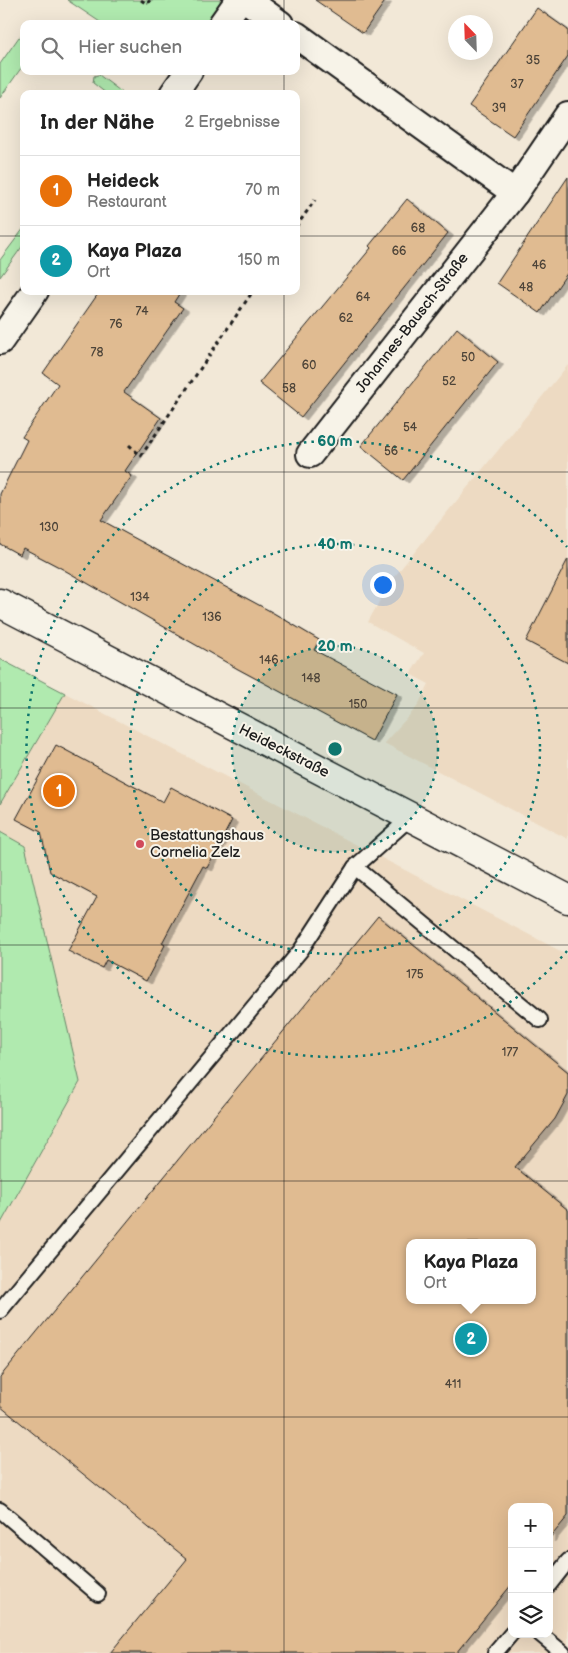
<!DOCTYPE html>
<html lang="de">
<meta charset="utf-8">
<style>
body{margin:0;font-family:"Balsamiq Sans",sans-serif;background:#f6f6f6;color:#222}
.controls{position:absolute;right:15px;bottom:15px;display:grid;overflow:hidden;border-radius:10px;box-shadow:0 5px 20px #0002}
.controls button{width:45px;height:45px;display:grid;place-items:center;padding:0;border:0;border-bottom:1px solid #e0e0e0;background:#fff;color:#222;font:25px sans-serif}
.compass{position:absolute;left:448px;top:15px;width:45px;height:45px;border-radius:50%;background:#fff;box-shadow:0 5px 20px #0002;rotate:337deg}
.you{position:absolute;left:382px;top:584px;width:18px;height:18px;margin:-12px;border:4px solid #fff;border-radius:50%;background:#1a73e8;box-shadow:0 0 0 8px #1a73e833}
.badge{display:grid;place-items:center;width:32px;height:32px;border-radius:50%;background:#0f766e;color:#fff;font-size:16px;font-weight:700}
.pin{position:absolute;translate:-50% -50%;border:2px solid #fff;box-shadow:0 1px 5px #0006}
.popup{position:absolute;left:406px;top:1239px;width:130px;height:65px;box-sizing:border-box;display:grid;place-content:center;border-radius:10px;background:#fff;filter:drop-shadow(0 1px 4px #0005);font-size:16px;white-space:nowrap;color:#767676}
.popup b{font-size:19px;color:#222}
.popup::after{content:'';position:absolute;left:50%;top:100%;margin-left:-10px;border:10px solid transparent;border-top-color:#fff}
.list{margin:0;padding:0;list-style:none}
h2{display:flex;justify-content:space-between;align-items:center;height:65px;margin:0;padding:0 20px;font-size:21px}
h2 small{font-size:16px;font-weight:400;color:#767676}
.list li{display:grid;grid-template-columns:32px 1fr auto;gap:15px;align-items:center;box-sizing:border-box;height:70px;padding:0 20px;border-top:1px solid #e0e0e0}
.list b{display:block;font-size:19px;white-space:nowrap}
.list p{margin:0;font-size:16px;white-space:nowrap;color:#767676}
.list em{font-size:16px;font-style:normal;color:#767676}
.icon{flex:none;width:28px;height:28px;fill:none;stroke:currentColor;stroke-width:2;stroke-linecap:round;stroke-linejoin:round}
.map{position:relative;flex:none;width:568px;height:1653px;overflow:hidden}
.search{position:absolute;background:#fff;box-shadow:0 5px 20px #0002;left:20px;top:20px;width:280px;height:55px;display:flex;align-items:center;gap:12px;box-sizing:border-box;padding:0 18px;border-radius:10px;color:#767676;font-size:19px}
.panel{position:absolute;background:#fff;box-shadow:0 5px 20px #0002;left:20px;top:90px;width:280px;height:205px;border-radius:10px}
.map>svg:first-child{display:block}
</style>
<div class="map">
<svg width="568" height="1653" viewBox="0 0 568 1653">
<defs>
<filter id="shadow"><feDropShadow dx="5.5" dy="3" stdDeviation="0" flood-color="#0004"/></filter>
</defs>
<rect width="100%" height="100%" fill="#f2e8d7"/>
<filter id="ink" filterUnits="userSpaceOnUse"><feTurbulence type="fractalNoise" baseFrequency=".02" numOctaves="2"/><feDisplacementMap in="SourceGraphic" scale="10" xChannelSelector="R" yChannelSelector="G"/><feConvolveMatrix kernelMatrix="1 2 1 2 8 2 1 2 1" color-interpolation-filters="sRGB"/></filter>
<g filter="url(#ink)">
<g fill="#eddac2" fill-rule="evenodd">
<path d="M568,365V839L384,743L417,707L429,684L410,674L424,653L368,622L390,582Z"/>
<path d="M65,693L568,955V1653H0V1225L80,1082L25,846L0,832V804ZM410,1243H532V1300H410ZM512,1507H549V1634H512Z"/>
</g>
<g fill="#b0eaaf" stroke="#668366">
<path d="M67,0H239L222,24H103Z"/>
<path d="M19,37L24,40V64L0,98V64Z"/>
<path d="M98,75H99L124,94H107L93,83L94,76Z"/>
<path d="M24,228V244L0,277V260Z"/>
<path d="M0,659L65,693L0,804Z"/>
<path d="M0,832L25,846L80,1082L0,1225Z"/>
</g>
<g fill="#e0bb91" stroke="#1c1c1c" fill-rule="evenodd" filter="url(#shadow)">
<path d="M315,0H386L363,33Z"/>
<path d="M537,8L568,30V56L513,136L469,106Z"/>
<path d="M568,177V272L540,313L497,283Z"/>
<path d="M407,199L448,233L301,417L259,383L371,248L369,246Z"/>
<path d="M100,291H181L174,302L183,308L124,392L161,418L125,471L132,476L101,520L270,611L319,640L314,650L397,694L372,741L238,669L59,567L23,548L20,555L0,544V494L27,440L22,437L58,384L43,373Z"/>
<path d="M457,328L498,362L403,480L361,446Z"/>
<path d="M568,559V663L526,641Z"/>
<path d="M56,745L163,802L171,787L232,820L207,868L203,866L162,943L165,945L146,981L106,960L102,968L68,951L97,897L50,872L41,832L16,819Z"/>
<path d="M378,916L568,1072V1095L555,1119L515,1167L568,1210V1516L549,1539V1507H512V1584L456,1653H110L187,1559L0,1406V1377ZM410,1243H532V1300H410Z"/>
</g>
<g fill="none" stroke-linecap="round" stroke-linejoin="round">
<defs>
<g id="service">
<path d="M355,867L540,1020"/>
<path d="M0,1311L301,950L355,867L411,817"/>
<path d="M0,1510L98,1594"/>
<path d="M549,1585L568,1561"/>
<path d="M540,1634L563,1653"/>
<path d="M495,1653L512,1633"/>
</g>
<g id="minor">
<path d="M247,0L280,24"/>
<path d="M222,24L239,0"/>
<path d="M296,35L515,193"/>
<path d="M173,94L189,71"/>
<path d="M0,341L35,291"/>
<path d="M310,454L515,193L568,115"/>
</g>
<path id="tertiary" d="M0,603L568,899"/>
</defs>
<use href="#service" stroke="#1c1c1c" stroke-width="18"/>
<use href="#minor" stroke="#1c1c1c" stroke-width="30"/>
<use href="#tertiary" stroke="#1c1c1c" stroke-width="31"/>
<g stroke="#1c1c1c" stroke-width="3" stroke-dasharray="4 4" stroke-linecap="butt">
<path d="M141,0L147,4L150,0"/>
<path d="M296,227L315,200"/>
<path d="M129,445L141,456L253,291"/>
</g>
<use href="#service" stroke="#f7f3e8" stroke-width="14"/>
<use href="#minor" stroke="#f7f3e8" stroke-width="26"/>
<use href="#tertiary" stroke="#f7f3e8" stroke-width="28"/>
</g>
</g>
<path fill="none" stroke="#1c1c1c" stroke-width="1" stroke-opacity="0.55" d="M284,0V24M284,71V94M0,236H24M296,236H568M284,291V1653M0,472H568M0,708H568M0,945H568M0,1181H568M0,1417H568"/>
<circle cx="335" cy="749" r="103" fill="#0f766e" fill-opacity=".12"/>
<g fill="none" stroke="#0f766e" stroke-width="2.5" stroke-dasharray="2.5 5">
<circle cx="335" cy="749" r="103"/>
<circle cx="335" cy="749" r="205"/>
<path d="M567 951A308 308 0 1 1 567 547"/>
</g>
<circle fill="#d1495b" stroke="#f7f3e8" stroke-width="2" cx="140" cy="844" r="5"/>
<g text-anchor="middle" dominant-baseline="central" stroke-width="4" stroke-linejoin="round" paint-order="stroke">
<g font-size="12" fill="#4d4439">
<text x="533" y="60">35</text>
<text x="517" y="84">37</text>
<text x="499" y="108">39</text>
<text x="418" y="228">68</text>
<text x="399" y="251">66</text>
<text x="539" y="265">46</text>
<text x="526" y="287">48</text>
<text x="363" y="297">64</text>
<text x="142" y="311">74</text>
<text x="346" y="318">62</text>
<text x="116" y="324">76</text>
<text x="97" y="352">78</text>
<text x="468" y="357">50</text>
<text x="309" y="365">60</text>
<text x="449" y="381">52</text>
<text x="289" y="388">58</text>
<text x="410" y="427">54</text>
<text x="391" y="451">56</text>
<text x="49" y="527">130</text>
<text x="140" y="597">134</text>
<text x="212" y="617">136</text>
<text x="269" y="660">146</text>
<text x="311" y="678">148</text>
<text x="358" y="704">150</text>
<text x="415" y="974">175</text>
<text x="510" y="1052">177</text>
<text x="453" y="1384">411</text>
</g>
<g font-size="15" fill="#1c1c1c" stroke="#f7f3e8">
<text transform="translate(412 323) rotate(-52)">Johannes-Bausch-Straße</text>
<text transform="translate(284 751) rotate(27)">Heideckstraße</text>
</g>
<g font-size="15" fill="#1c1c1c" stroke="#f7f3e8" text-anchor="start">
<text x="150" y="835">Bestattungshaus<tspan x="150" dy="17">Cornelia Zelz</tspan></text>
</g>
</g>
<circle cx="335" cy="749" r="8" fill="#0f766e" stroke="#f7f3e8" stroke-width="2.5"/>
<g font-size="15" text-anchor="middle" font-weight="bold" fill="#0f766e" stroke="#f7f3e8" stroke-width="4" stroke-linejoin="round" paint-order="stroke">
<text x="335" y="446">60 m</text>
<text x="335" y="549">40 m</text>
<text x="335" y="651">20 m</text>
</g>
</svg>
<div class="controls">
<button>+</button>
<button>−</button>
<button><svg class="icon" aria-label="layers" viewBox="0 0 24 24"><path d="M12 4l9 5-9 5-9-5zM3 14l9 5 9-5"/></svg></button>
</div>
<svg class="compass" viewBox="-18 -18 36 36"><path d="M0-13l5 13h-10z" fill="#e53935"/><path d="M0 13l5-13h-10z" fill="#767676"/></svg>
<div class="you"></div>
<div class="pin badge" style="left:59px;top:791px;background:#e8710a">1</div>
<div class="pin badge" style="left:471px;top:1339px;background:#0f9aa8">2</div>
<div class="popup"><b>Kaya Plaza</b>Ort</div>
<div class="search"><svg class="icon" aria-label="search" viewBox="0 0 24 24"><circle cx="10" cy="10" r="6"/><path d="M15 15l6 6"/></svg>Hier suchen</div>
<section class="panel">
<h2>In der Nähe<small>2 Ergebnisse</small></h2>
<ul class="list">
<li><span class="badge" style="background:#e8710a">1</span><div><b>Heideck</b><p>Restaurant</p></div><em>70 m</em></li>
<li><span class="badge" style="background:#0f9aa8">2</span><div><b>Kaya Plaza</b><p>Ort</p></div><em>150 m</em></li>
</ul>
</section>
</div>
